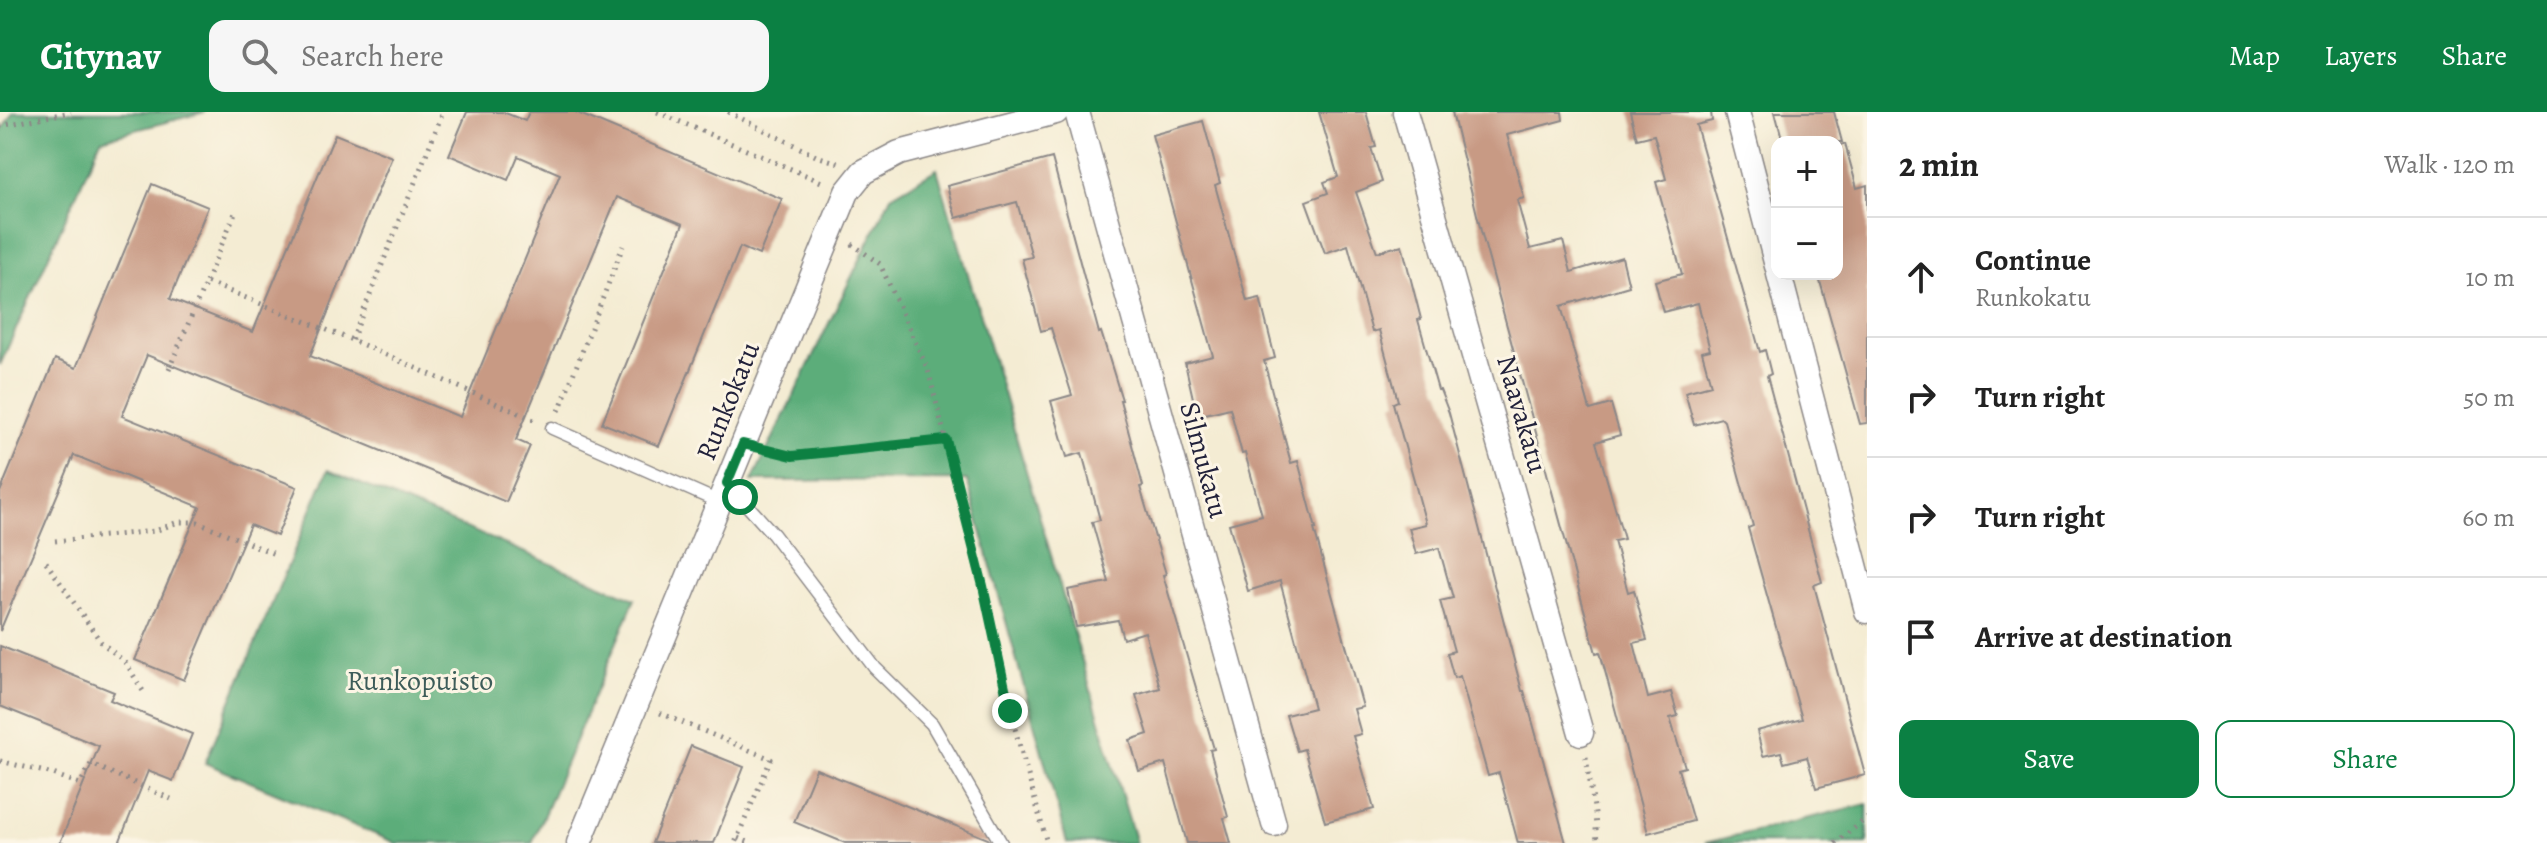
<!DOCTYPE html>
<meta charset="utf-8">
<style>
body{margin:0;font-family:Alegreya,serif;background:#f6f6f6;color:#222}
.controls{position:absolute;right:24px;top:24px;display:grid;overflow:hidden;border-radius:16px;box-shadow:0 8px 32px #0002}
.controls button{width:72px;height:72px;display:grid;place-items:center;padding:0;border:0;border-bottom:2px solid #e0e0e0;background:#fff;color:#222;font:40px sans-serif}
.stop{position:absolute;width:24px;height:24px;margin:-18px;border:6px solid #0b8043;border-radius:50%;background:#fff}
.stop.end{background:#0b8043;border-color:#fff;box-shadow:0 2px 8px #0008}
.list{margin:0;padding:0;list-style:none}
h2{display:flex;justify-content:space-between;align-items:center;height:104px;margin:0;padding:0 32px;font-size:34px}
h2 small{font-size:26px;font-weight:400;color:#767676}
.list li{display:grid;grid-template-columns:52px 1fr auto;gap:24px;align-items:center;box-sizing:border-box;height:120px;padding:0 32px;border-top:2px solid #e0e0e0}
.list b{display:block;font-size:30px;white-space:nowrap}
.list p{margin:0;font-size:26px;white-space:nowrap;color:#767676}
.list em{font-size:26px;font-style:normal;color:#767676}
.actions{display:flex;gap:16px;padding:24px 32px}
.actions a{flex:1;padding:18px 0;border:2px solid #0b8043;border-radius:16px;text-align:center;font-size:28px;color:#0b8043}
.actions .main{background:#0b8043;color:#fff}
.icon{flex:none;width:44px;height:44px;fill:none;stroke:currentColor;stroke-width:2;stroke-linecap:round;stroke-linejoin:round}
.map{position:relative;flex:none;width:1867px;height:731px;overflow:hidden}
header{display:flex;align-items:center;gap:48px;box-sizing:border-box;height:112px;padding:0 40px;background:#0b8043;color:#fff}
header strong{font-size:38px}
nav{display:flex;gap:44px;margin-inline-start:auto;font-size:28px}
.search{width:560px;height:72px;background:#f6f6f6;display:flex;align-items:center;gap:20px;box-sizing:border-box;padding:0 28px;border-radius:16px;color:#767676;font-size:30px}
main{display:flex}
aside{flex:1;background:#fff}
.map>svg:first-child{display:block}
</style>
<header>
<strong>Citynav</strong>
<div class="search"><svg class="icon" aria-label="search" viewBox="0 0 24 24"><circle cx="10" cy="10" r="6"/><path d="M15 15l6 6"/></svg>Search here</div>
<nav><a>Map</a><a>Layers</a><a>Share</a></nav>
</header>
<main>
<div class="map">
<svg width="1867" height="731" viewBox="0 0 1867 731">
<rect width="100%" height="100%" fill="#fcf5e5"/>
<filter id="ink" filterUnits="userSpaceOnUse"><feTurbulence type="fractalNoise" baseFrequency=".0125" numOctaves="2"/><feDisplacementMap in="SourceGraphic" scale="16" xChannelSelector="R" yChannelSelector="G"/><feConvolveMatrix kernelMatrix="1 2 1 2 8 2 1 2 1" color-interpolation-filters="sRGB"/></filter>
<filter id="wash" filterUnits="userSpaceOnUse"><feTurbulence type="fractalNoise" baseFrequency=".006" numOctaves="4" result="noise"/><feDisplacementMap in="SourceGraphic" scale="32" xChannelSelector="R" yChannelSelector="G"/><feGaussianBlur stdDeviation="1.8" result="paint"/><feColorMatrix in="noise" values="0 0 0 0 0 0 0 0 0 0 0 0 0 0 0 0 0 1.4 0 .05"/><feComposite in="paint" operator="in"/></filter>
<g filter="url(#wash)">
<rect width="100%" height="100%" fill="#f4ecd3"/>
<g fill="#5bad7a" stroke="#3e685a" stroke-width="2">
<path d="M13,0H205L101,27L0,253V21Z"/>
<path d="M937,57L1136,731H1067L967,368L752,369L891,84Z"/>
<path d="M328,358L635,487L532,731H396L205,651Z"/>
<path d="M1867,692V731H1705Z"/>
</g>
<g id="blocks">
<g fill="#c89a84">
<path d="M467,0H503L525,9L529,0H575L782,87L759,143L740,135L659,334L602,311L683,112L617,85L516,328L530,334L506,390L147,243L122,304L297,375L277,424L250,413L184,568L135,548L200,395L74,343L0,519V380L55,247L76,256L152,72L208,95L170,187L253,220L335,22L392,45L310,244L460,305L560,62L518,44L508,68L449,43Z"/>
<path d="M1319,0H1366L1376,35L1371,36L1382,70L1356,80L1377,140L1402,133L1421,207L1418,208L1438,278H1440L1449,301L1522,579H1524L1566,731H1518L1499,661L1488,664L1460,564L1454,566L1447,541L1454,539L1440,489L1453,486L1439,436L1416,442L1409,416L1426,412L1393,291L1398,289L1379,218L1372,220L1348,133L1325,141L1306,89L1328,81L1324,70L1338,65Z"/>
<path d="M1452,0H1562L1563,8L1507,23L1524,86L1517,88L1530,137L1563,129L1571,160L1622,145L1629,174L1561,194L1590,298L1611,292L1620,323L1596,330L1624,427L1614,429L1628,480L1634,478L1647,528L1634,531L1648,586L1671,580L1678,604L1670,606L1685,655L1678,657L1693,709L1648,721L1600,540L1596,541L1481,119Z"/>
<path d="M1630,0H1711L1712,9L1696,13L1760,240L1765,238L1771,262L1767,264L1822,470L1814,473L1865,663L1816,676L1807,645L1784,651L1781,640L1763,644L1757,619L1802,607L1748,416L1753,414L1724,309L1721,306L1694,313L1685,280L1711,273L1702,240L1710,238L1698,191L1663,200L1655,169L1682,162L1656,70L1666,67L1654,23L1637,27Z"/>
<path d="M1775,0H1834L1842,30H1783Z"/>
<path d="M1203,9L1220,71L1215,73L1247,189L1260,186L1275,246L1264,249L1291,351L1298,349L1316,417H1314L1363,595L1354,597L1361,622L1353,624L1374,697L1325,710L1304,637L1297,639L1286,603L1314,596L1280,469L1248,479L1229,412L1262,403L1245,341L1242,342L1230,296L1197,304L1185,251L1213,244L1152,23Z"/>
<path d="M1845,32L1857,76L1867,73V311L1860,312L1818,162H1837V33Z"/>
<path d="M1052,46L1099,221L1101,220L1122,288H1120L1143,374L1140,375L1166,462L1163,463L1214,637L1210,638L1228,705L1224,706L1231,731H1187L1165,651L1139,659L1130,628L1148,622L1136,583L1160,576L1145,520L1123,527L1118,508L1076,515L1068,478L1109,470L1092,410L1100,408L1082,341L1067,345L1051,289L1072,283L1051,216L1041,219L1022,147L1032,145L1017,90L956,106L947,74Z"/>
<path d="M0,534L114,580L110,588L192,622L173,669L148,659L119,731H60L99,634L0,594Z"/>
<path d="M691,634L744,655L714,731H652Z"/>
<path d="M816,657L988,727L991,731H845L794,710Z"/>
</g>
</g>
</g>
<g filter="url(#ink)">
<use href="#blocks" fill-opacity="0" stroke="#8b8787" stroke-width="2"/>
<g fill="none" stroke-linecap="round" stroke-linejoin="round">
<defs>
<g id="service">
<path d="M552,316L719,390"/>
<path d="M727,371L773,422L875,556L932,612L1001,731"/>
</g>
<g id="minor">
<path d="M1077,0L1274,712"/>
<path d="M1405,0L1581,621"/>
<path d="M1737,0L1777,154"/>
<path d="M1779,162L1867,499"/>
<path d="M579,731L847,80L863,60L899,41L1056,0"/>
</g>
</defs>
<use href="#service" stroke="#8b8787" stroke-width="15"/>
<use href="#minor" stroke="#8b8787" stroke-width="27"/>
<g stroke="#8b8787" stroke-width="5" stroke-dasharray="2 6" stroke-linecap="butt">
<path d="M657,0L824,71"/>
<path d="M728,0L816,44L839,51"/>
<path d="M0,14L71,0"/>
<path d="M852,132L880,152L928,258L983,474L1010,599L1047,731"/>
<path d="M206,170L235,101"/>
<path d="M352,228L443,0"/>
<path d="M169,257L206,170L352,228L534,308"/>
<path d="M559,299L623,134"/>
<path d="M769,338L792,344L946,328"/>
<path d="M55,429L155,419L178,410H198L277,443"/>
<path d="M46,450L101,530L126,551L143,579"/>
<path d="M660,601L771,647L735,731"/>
<path d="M1586,645L1595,702L1597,731"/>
<path d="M0,649L53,662L80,672L91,652L171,687"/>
<path d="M738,726L751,731"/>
<path d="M1835,731L1867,706"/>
</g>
<use href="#service" stroke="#fff" stroke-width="12"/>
<use href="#minor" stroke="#fff" stroke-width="24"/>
</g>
</g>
<g fill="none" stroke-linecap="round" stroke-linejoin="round" filter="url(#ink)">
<path stroke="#0b8043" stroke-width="10" d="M740,385L727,371L743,332L792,344L946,328L983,474L1010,599"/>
</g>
<g text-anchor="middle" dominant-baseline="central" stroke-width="6" stroke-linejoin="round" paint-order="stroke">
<g font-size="28" fill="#22223b" stroke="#fcf5e5">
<text transform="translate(728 289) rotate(-68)">Runkokatu</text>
<text transform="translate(1522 302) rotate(74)">Naavakatu</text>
<text transform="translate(1204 348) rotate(75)">Silmukatu</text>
</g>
<g font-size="28" fill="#3d5c59" stroke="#fcf5e5">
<text x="420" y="569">Runkopuisto</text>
</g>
</g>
</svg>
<div class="controls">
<button>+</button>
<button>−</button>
</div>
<div class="stop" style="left:740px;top:385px"></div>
<div class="stop end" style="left:1010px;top:599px"></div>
</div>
<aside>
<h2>2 min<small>Walk · 120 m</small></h2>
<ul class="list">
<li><svg class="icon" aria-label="ahead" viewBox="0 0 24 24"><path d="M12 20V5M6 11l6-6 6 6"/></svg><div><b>Continue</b><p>Runkokatu</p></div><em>10 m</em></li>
<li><svg class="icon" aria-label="right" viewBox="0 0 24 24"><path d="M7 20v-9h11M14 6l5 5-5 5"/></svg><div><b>Turn right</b></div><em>50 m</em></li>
<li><svg class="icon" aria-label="right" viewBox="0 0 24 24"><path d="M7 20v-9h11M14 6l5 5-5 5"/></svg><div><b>Turn right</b></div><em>60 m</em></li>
<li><svg class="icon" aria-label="arrive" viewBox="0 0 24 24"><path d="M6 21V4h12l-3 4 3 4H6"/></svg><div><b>Arrive at destination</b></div></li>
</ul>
<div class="actions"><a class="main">Save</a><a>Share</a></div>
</aside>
</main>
